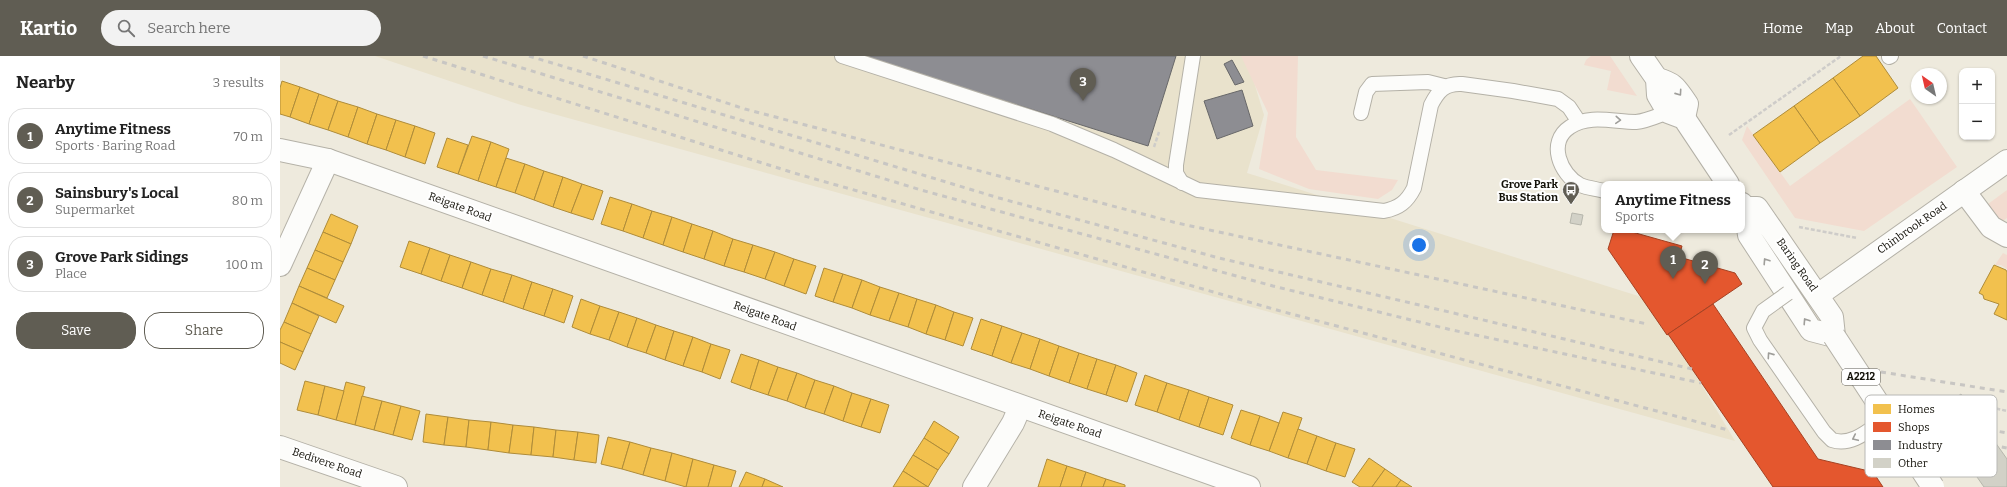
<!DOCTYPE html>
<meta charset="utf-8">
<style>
body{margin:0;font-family:Bitter,serif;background:#f2f2f2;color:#222}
.controls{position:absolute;right:12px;top:12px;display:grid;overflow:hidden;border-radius:8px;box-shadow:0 1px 3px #0004}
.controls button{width:36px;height:36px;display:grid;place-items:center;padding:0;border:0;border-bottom:1px solid #e0e0e0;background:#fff;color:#222;font:20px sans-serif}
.compass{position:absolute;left:1631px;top:12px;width:36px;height:36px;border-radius:50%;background:#fff;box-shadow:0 1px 3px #0004;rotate:326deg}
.you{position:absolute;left:1139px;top:189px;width:14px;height:14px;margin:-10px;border:3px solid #fff;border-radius:50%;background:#1a73e8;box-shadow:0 0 0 6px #1a73e833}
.badge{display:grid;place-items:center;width:26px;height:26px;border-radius:50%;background:#605d53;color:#fff;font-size:13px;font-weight:700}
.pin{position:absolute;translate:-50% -33px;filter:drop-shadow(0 1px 2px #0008)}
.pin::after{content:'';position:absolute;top:21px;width:14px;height:12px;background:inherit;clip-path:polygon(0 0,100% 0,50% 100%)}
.popup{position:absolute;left:1321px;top:125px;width:144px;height:52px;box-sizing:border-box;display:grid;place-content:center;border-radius:8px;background:#fff;filter:drop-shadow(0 1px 3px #0005);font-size:13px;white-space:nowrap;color:#767676}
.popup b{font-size:15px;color:#222}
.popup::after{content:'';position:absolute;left:50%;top:100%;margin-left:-8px;border:8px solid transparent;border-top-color:#fff}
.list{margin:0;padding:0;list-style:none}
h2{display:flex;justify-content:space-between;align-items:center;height:52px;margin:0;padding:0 16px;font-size:17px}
h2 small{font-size:13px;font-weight:400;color:#767676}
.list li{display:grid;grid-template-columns:26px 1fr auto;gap:12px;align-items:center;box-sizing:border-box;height:56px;margin:0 8px 8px;padding:0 8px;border:1px solid #e0e0e0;border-radius:16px}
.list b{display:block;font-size:15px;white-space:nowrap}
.list p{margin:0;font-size:13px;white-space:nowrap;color:#767676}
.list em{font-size:13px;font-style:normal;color:#767676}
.actions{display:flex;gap:8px;padding:12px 16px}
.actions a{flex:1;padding:9px 0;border:1px solid #605d53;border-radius:16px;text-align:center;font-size:14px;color:#605d53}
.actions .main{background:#605d53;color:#fff}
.icon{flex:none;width:22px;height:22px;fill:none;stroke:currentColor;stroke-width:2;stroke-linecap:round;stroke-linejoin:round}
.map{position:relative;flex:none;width:1727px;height:431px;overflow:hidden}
header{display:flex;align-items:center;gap:24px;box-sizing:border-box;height:56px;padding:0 20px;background:#605d53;color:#fff}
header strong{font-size:19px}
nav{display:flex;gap:22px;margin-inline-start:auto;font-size:14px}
.search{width:280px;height:36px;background:#f2f2f2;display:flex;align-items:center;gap:10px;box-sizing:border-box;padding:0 14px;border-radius:22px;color:#767676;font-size:15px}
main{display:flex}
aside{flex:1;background:#fff}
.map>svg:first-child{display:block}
</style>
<header>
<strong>Kartio</strong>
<div class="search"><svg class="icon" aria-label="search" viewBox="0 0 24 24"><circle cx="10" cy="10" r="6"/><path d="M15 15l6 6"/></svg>Search here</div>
<nav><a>Home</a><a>Map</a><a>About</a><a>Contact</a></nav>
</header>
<main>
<aside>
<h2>Nearby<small>3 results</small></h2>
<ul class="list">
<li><span class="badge">1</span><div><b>Anytime Fitness</b><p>Sports · Baring Road</p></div><em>70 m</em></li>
<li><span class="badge">2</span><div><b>Sainsbury's Local</b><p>Supermarket</p></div><em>80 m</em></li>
<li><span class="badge">3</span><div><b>Grove Park Sidings</b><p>Place</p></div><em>100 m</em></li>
</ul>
<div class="actions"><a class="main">Save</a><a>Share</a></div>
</aside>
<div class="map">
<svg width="1727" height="431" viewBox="0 0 1727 431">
<rect width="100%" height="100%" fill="#eeeadd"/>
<path fill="#e9e2cc" d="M95,0H966L984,59L967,117L1371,244L1455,385L241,49Z"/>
<g fill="#f2dcd0">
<path d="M961,0H1018L1016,81L1036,114L1118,124L1112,134L1098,143L1029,133L979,113L988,57Z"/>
<path d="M1311,0H1330L1357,40L1327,34L1331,15L1304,9L1306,4Z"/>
<path d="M1630,43L1677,111L1584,175L1515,162L1462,84L1467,70L1510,130Z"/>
<path d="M1727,134V162L1717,169L1704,151Z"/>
<path d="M1723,197L1727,199V213L1721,209H1715Z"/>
</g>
<g fill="#f2c14e" stroke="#af8c39">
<path d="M1583,0H1596L1618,32L1580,60L1553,22Z"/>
<path d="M1553,22L1580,60L1540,87L1514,50Z"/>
<path d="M2,25L20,31L10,61L0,58V32Z"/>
<path d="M20,31L39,38L29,68L10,61Z"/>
<path d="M39,38L58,45L48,74L29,68Z"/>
<path d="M58,45L78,51L68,81L48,74Z"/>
<path d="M1514,50L1540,87L1500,116L1473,79Z"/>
<path d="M78,51L97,58L87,88L68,81Z"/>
<path d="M97,58L116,64L106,94L87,88Z"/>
<path d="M116,64L135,70L125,101L106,94Z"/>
<path d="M135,70L155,77L145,108L125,101Z"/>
<path d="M192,80L211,86L198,125L178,118Z"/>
<path d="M167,82L188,89L178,118L157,111Z"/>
<path d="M211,86L229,93L216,131L198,125Z"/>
<path d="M226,102L245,108L235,137L216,131Z"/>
<path d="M245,108L264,115L254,144L235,137Z"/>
<path d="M264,115L283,121L273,151L254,144Z"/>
<path d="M283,121L302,128L291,157L273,151Z"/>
<path d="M302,128L323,135L313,164L291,157Z"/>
<path d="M330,141L352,148L343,175L321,168Z"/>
<path d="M352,148L372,155L363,182L343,175Z"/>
<path d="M372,155L392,161L383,189L363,182Z"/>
<path d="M51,158L78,170L71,188L43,176Z"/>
<path d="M392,161L412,168L403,196L383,189Z"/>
<path d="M412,168L433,175L424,203L403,196Z"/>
<path d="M433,175L453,183L444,210L424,203Z"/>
<path d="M43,176L71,188L63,206L35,194Z"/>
<path d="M453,183L473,189L464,216L444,210Z"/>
<path d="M129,185L150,192L141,218L120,211Z"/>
<path d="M473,189L495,196L485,223L464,216Z"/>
<path d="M150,192L170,199L161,225L141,218Z"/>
<path d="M35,194L63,206L55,224L27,212Z"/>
<path d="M495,196L514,203L504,230L485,223Z"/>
<path d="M170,199L191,206L182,232L161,225Z"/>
<path d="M514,203L536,210L526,238L504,230Z"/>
<path d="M191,206L211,213L202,239L182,232Z"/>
<path d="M1714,209L1726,214L1727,216V264L1714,258L1719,248L1704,243L1703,239L1699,237Z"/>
<path d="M27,212L55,224L47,242L19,230Z"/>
<path d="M544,212L563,218L553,246L535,240Z"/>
<path d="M211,213L232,219L223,246L202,239Z"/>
<path d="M563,218L582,224L572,252L553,246Z"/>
<path d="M232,219L252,226L243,253L223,246Z"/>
<path d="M582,224L600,231L590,259L572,252Z"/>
<path d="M252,226L273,233L264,260L243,253Z"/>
<path d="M19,230L64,250L56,267L12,247Z"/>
<path d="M600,231L619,237L609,265L590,259Z"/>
<path d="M273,233L293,240L284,267L264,260Z"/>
<path d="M619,237L637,243L628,271L609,265Z"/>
<path d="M301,243L320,250L310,278L292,271Z"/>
<path d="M637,243L656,249L646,278L628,271Z"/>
<path d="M12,247L39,260L31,278L4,266Z"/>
<path d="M656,249L674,256L665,284L646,278Z"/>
<path d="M320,250L339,256L329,284L310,278Z"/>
<path d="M339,256L357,262L347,291L329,284Z"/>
<path d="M674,256L693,262L683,290L665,284Z"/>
<path d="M357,262L376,269L366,297L347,291Z"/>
<path d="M701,263L722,270L712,300L691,293Z"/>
<path d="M4,266L31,278L23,296L0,286V274Z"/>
<path d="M376,269L394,275L385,304L366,297Z"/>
<path d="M722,270L742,277L731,307L712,300Z"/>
<path d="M394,275L413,281L403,310L385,304Z"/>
<path d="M742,277L760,283L750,313L731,307Z"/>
<path d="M413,281L431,288L422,316L403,310Z"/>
<path d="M760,283L779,290L769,320L750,313Z"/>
<path d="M0,286L23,296L15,314L0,307Z"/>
<path d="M431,288L450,294L440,323L422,316Z"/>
<path d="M779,290L799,297L789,327L769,320Z"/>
<path d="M799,297L817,303L807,333L789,327Z"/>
<path d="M461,298L479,304L470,333L451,326Z"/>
<path d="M817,303L836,309L826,339L807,333Z"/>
<path d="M479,304L498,311L488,339L470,333Z"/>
<path d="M836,309L857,317L847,346L826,339Z"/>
<path d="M498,311L517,317L507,345L488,339Z"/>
<path d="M517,317L535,324L525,352L507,345Z"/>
<path d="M865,319L887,327L877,356L855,349Z"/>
<path d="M535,324L554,330L544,358L525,352Z"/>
<path d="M25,325L45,330L38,359L17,354Z"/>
<path d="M66,326L85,331L75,369L56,364Z"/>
<path d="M887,327L909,334L899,364L877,356Z"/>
<path d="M45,330L64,335L56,364L38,359Z"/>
<path d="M554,330L572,337L563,365L544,358Z"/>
<path d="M909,334L929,341L919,371L899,364Z"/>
<path d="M572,337L591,343L581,371L563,365Z"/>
<path d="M82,340L102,345L94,374L75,369Z"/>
<path d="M929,341L953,349L943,379L919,371Z"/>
<path d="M591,343L609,349L600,377L581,371Z"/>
<path d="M102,345L121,350L113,379L94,374Z"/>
<path d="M121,350L140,355L132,384L113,379Z"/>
<path d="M961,354L980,360L970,389L951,382Z"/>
<path d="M1003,356L1022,362L1008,402L989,395Z"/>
<path d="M146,358L168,361L164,389L143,386Z"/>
<path d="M980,360L999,367L989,395L970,389Z"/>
<path d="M168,361L189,364L186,391L164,389Z"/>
<path d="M189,364L211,366L208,394L186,391Z"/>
<path d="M654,365L679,381L669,398L644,382Z"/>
<path d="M211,366L233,369L229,397L208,394Z"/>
<path d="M233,369L254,371L251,399L229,397Z"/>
<path d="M254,371L276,374L273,401L251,399Z"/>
<path d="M1018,373L1037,380L1027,408L1008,402Z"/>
<path d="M276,374L298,376L294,404L273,401Z"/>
<path d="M298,376L319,379L316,407L294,404Z"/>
<path d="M1037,380L1056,387L1046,415L1027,408Z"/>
<path d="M328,381L350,386L342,413L321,408Z"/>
<path d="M644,382L669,398L658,414L633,399Z"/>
<path d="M350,386L371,392L363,419L342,413Z"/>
<path d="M1056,387L1075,393L1065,421L1046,415Z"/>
<path d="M371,392L392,397L385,425L363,419Z"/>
<path d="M392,397L413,403L406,431L385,425Z"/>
<path d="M633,399L658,414L648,431L623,415Z"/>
<path d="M1089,402L1105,413L1092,431H1080L1072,426Z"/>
<path d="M413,403L434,409L428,431H406Z"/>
<path d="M767,403L787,410L780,431H758Z"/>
<path d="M434,409L456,415L451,431H428Z"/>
<path d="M787,410L806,416L801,431H780Z"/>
<path d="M1105,413L1121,424L1116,431H1092Z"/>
<path d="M623,415L648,431H613Z"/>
<path d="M466,416L485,423L482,431H459Z"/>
<path d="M806,416L826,423L823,431H801Z"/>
<path d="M485,423L503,431H482Z"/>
<path d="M826,423L845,429V431H823Z"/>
<path d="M1121,424L1132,431H1116Z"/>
</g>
<g fill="#e4572e" stroke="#a54223">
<path d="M1334,174H1345L1402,190L1399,201L1455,217L1462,228L1387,279L1328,193Z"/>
<path d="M1433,248L1538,403L1593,416L1603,431H1493L1388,278Z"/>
</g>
<g fill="#8d8d92" stroke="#686869">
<path d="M582,0H896L868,90Z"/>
<path d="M952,4L964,26L955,29L944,8Z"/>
<path d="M962,34L973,70L937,83L924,45Z"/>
</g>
<g fill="#d2d1c7" stroke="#b6b6ac">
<path d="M1292,157L1303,159L1301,169L1290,167Z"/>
<path d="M1681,338L1727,403V431H1704L1653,358Z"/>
</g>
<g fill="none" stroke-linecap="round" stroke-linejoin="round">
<defs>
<g id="service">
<path d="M562,0L772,68L834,94L918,134L1104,155C1119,152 1127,146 1134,132L1151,49C1158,35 1165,27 1182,28L1233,35L1278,43L1289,51L1299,66"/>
<path d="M1609,1L1611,0"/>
<path d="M1081,57L1086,36L1092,28L1148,26L1164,30"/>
<path d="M902,127L896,117V109L913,0"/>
<path d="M1324,135C1317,133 1307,132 1300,129C1280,118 1267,86 1290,71C1309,58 1334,66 1356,66C1367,65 1377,60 1388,56"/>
</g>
<g id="minor">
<path d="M0,94L48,104L969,431"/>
<path d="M1684,135L1711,171L1727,180"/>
<path d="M0,209L48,104"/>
<path d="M0,391L116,431"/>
<path d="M694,431L733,367L740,351"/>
</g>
<path id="secondary" d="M1538,239L1727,105"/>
<g id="primary">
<path d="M1361,0L1377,23L1378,39L1388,56L1404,62L1448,128"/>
<path d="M1377,23C1396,28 1396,33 1407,48L1404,62"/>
<path d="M1462,148L1465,152L1469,179L1531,274L1554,280L1552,261L1477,152H1465"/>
</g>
</defs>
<use href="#service" stroke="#b4b1a7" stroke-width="16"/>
<use href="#minor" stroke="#b4b1a7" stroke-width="24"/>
<use href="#secondary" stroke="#b4b1a7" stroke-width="24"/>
<use href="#primary" stroke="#b4b1a7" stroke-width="24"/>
<g stroke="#ceccc9" stroke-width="2.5" stroke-dasharray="4 2" stroke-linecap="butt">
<path d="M1449,79L1561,0"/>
<path d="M874,91L879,76"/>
<path d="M1519,171L1577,182"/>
<path d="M1687,346L1727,355"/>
</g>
<use href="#service" stroke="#fcfcfa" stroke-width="14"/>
<use href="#minor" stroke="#fcfcfa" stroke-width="22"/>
<use href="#secondary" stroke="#fcfcfa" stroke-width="22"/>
<use href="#primary" stroke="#fcfcfa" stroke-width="22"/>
<g stroke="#c8c6c3" stroke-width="3" stroke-dasharray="5 5" stroke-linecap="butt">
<path d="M143,0L514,117L1004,256L1448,374"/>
<path d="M203,0L641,134L993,230L1172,274L1421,327"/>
<path d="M249,0L719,142L939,202L1412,313"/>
<path d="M303,0L465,53L897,167L1367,268"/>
<path d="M1601,316L1727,336"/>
<path d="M1700,372L1727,377"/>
<path d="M1712,389L1727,392"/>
</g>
<defs>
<path id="service-bridge" d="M1508,237L1483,255L1474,272L1480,284L1544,376L1552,384C1573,391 1591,372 1608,361"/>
<path id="primary-bridge" d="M1554,280L1653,431"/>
</defs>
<use href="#service-bridge" stroke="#b4b1a7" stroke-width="16" stroke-linecap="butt"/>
<use href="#primary-bridge" stroke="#b4b1a7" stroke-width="24" stroke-linecap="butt"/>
<use href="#service-bridge" stroke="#fcfcfa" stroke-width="14"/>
<use href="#primary-bridge" stroke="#fcfcfa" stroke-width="22"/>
</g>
<defs><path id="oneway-chevron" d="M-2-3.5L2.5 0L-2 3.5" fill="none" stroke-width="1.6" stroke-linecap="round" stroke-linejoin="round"/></defs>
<g stroke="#9f9e9a">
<use href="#oneway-chevron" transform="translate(1399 37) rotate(55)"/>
<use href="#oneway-chevron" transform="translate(1338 64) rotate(4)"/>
<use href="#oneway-chevron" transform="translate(1486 205) rotate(-123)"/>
<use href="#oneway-chevron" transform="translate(1526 265) rotate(-123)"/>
<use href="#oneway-chevron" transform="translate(1490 299) rotate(-125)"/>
<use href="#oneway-chevron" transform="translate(1575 382) rotate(155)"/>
</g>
<defs>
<symbol id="bus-pin" viewBox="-11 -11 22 30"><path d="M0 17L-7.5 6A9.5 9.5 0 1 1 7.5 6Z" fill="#605d53" stroke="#fff"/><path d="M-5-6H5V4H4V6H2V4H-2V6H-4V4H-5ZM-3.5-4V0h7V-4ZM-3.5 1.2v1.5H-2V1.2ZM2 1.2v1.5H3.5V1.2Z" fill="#fff"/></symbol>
</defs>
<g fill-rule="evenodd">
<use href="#bus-pin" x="1281" y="124" width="20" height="27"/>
</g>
<g text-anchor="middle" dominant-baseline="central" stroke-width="4" stroke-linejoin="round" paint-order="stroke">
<rect fill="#fff" stroke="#5a5853" stroke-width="1" x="1562" y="313" width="38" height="16" rx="3"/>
<g font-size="10" font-weight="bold" fill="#131109">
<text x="1581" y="321">A2212</text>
</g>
<g font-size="11" font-weight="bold" fill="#131109" stroke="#fff" text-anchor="end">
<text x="1278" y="128">Grove Park<tspan x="1278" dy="13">Bus Station</tspan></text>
</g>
<g font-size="11" fill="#131109" stroke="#fff">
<text transform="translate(180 151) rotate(20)">Reigate Road</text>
<text transform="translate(1632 172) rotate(-35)">Chinbrook Road</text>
<text transform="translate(1517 209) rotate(55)">Baring Road</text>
<text transform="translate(485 260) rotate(20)">Reigate Road</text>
<text transform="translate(790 368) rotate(19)">Reigate Road</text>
<text transform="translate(47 407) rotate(19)">Bedivere Road</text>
</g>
</g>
<rect x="1585" y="339" width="132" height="82" rx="6" fill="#fff" stroke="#b8b8b5" stroke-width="1"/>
<rect x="1593" y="348" width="18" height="10" fill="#f2c14e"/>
<rect x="1593" y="366" width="18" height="10" fill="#e4572e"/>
<rect x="1593" y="384" width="18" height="10" fill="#8d8d92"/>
<rect x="1593" y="402" width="18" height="10" fill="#d2d1c7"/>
<g font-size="11" fill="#131109">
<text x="1618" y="357">Homes</text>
<text x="1618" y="375">Shops</text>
<text x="1618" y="393">Industry</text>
<text x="1618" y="411">Other</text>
</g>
</svg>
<div class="controls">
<button>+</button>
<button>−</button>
</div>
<svg class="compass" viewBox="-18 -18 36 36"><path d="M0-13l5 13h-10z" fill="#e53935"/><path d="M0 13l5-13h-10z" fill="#767676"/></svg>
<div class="you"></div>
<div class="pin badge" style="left:1393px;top:223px">1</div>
<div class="popup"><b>Anytime Fitness</b>Sports</div>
<div class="pin badge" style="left:1425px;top:228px">2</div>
<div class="pin badge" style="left:803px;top:45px">3</div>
</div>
</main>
